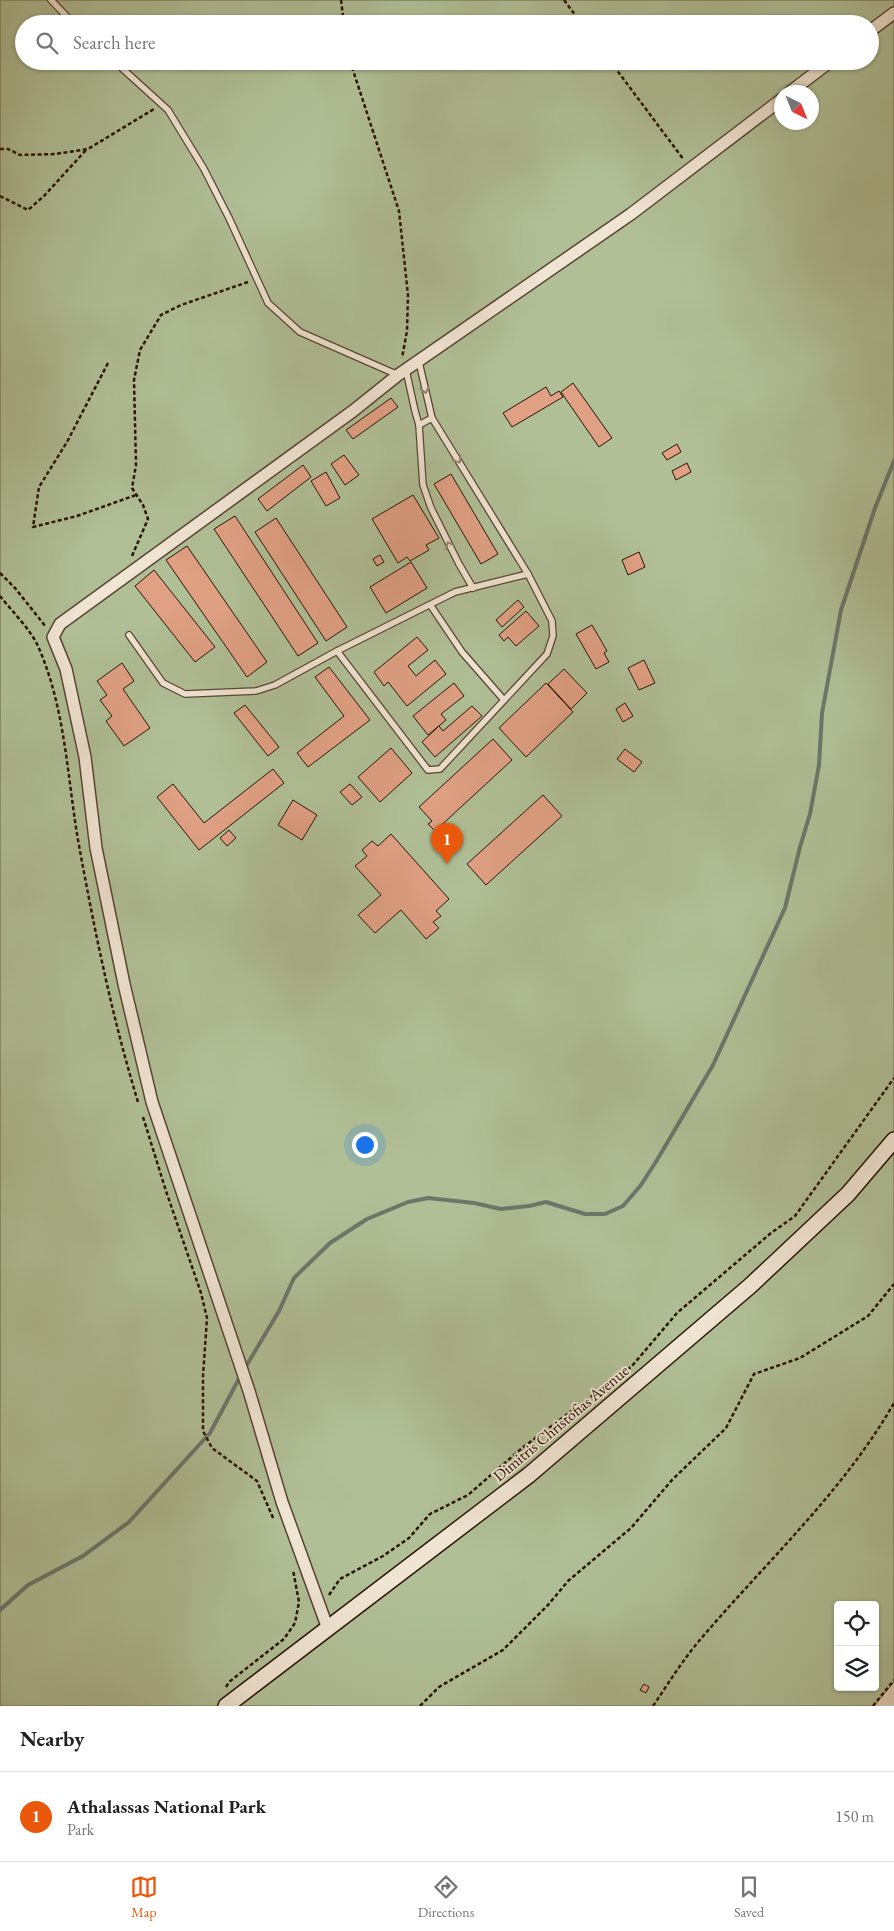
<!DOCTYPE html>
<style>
body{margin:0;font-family:"EB Garamond",serif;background:#f2f2f2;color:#202124}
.controls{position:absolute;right:15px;bottom:15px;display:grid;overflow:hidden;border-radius:5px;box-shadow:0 1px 4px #0004}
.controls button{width:45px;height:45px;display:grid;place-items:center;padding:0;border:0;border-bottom:1px solid #e0e0e0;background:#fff;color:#202124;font:25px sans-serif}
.compass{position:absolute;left:774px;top:85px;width:45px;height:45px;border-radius:50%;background:#fff;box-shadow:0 1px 4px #0004;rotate:137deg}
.you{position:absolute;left:364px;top:1144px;width:18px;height:18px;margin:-12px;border:4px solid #fff;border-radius:50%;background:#1a73e8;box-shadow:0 0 0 8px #1a73e833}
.badge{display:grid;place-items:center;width:32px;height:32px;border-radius:50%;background:#ea580c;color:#fff;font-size:16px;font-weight:700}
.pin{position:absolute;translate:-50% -41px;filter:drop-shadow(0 1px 2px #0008)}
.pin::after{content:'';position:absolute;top:26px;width:18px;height:15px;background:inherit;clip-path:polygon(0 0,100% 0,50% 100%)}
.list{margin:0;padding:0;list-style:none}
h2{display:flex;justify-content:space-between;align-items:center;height:65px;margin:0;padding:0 20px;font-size:21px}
h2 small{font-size:16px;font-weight:400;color:#757577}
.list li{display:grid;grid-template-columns:32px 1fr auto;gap:15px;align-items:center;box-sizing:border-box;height:90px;padding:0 20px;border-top:1px solid #e0e0e0}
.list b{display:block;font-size:19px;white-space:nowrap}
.list p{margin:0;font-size:16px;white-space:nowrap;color:#757577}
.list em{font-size:16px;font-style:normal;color:#757577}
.icon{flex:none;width:28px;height:28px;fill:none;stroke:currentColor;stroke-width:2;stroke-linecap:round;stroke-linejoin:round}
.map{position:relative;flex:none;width:894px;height:1706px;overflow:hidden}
.search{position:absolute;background:#fff;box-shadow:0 1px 4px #0004;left:15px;right:15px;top:15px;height:55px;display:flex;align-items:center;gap:12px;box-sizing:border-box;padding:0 18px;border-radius:28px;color:#757577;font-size:19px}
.sheet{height:155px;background:#fff}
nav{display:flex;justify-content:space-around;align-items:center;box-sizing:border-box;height:70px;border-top:1px solid #e0e0e0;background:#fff;font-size:14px;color:#757577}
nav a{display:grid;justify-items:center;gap:2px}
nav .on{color:#ea580c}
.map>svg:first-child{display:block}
</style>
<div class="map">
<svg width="894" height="1706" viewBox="0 0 894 1706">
<rect width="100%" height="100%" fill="#e8d6bc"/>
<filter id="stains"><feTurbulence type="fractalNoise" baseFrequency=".004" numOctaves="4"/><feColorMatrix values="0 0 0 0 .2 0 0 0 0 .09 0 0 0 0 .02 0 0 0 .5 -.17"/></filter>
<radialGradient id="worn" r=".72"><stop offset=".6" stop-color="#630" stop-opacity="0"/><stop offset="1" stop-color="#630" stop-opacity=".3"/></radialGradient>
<path fill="#b0bf96" stroke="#6c694d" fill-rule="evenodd" d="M0,0H894V1682L874,1706H0ZM24,24H870V61H24ZM782,92H812V122H782ZM838,1605H875V1687H838Z"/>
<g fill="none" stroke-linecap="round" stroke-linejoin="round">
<g stroke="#6b776b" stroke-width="4">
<path d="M245,1368L279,1311L294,1278L330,1243L367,1219L408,1202L428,1198L474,1203L501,1209L529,1206L546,1202L585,1214H605L623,1206L641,1185L657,1160L713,1065L785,908L800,847L810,814L819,765L822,713L841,610L875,508L894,461"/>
<path d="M0,1610L28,1585L83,1556L129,1522L210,1433L241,1375"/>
</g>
</g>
<g fill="#e0a083" stroke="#291304">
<path d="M573,383L612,438L599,447L561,392Z"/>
<path d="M546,387L551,396L559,391L563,397L512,427L503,413Z"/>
<path d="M391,398L398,407L353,439L346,430Z"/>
<path d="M677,444L681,452L667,460L662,453Z"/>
<path d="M344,455L359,475L345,485L331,464Z"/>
<path d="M687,463L691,472L676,480L672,471Z"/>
<path d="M303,465L311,477L267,511L258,499Z"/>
<path d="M326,472L340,498L326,506L311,481Z"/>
<path d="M451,474L498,554L481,564L434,484Z"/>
<path d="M413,495L439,538L426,545L429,550L410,561L407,557L398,563L372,519Z"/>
<path d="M235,516L318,643L298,656L214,529Z"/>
<path d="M276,518L347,627L326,641L255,532Z"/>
<path d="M187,546L267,662L247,677L166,560Z"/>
<path d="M639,552L645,567L628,575L622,560Z"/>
<path d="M380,555L384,562L377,566L373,559Z"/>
<path d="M411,562L427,588L386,613L370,587Z"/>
<path d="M154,570L215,647L195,662L135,586Z"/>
<path d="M518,600L524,607L502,627L496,620Z"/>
<path d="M526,611L539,626L516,646L508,637L504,641L499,635Z"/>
<path d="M592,625L607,651L604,653L609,662L596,669L576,634Z"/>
<path d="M417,637L428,650L408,666L416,676L435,660L446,674L407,706L388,682L384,686L374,672Z"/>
<path d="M644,660L655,683L639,690L628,668Z"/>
<path d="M122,663L134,681L123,689L150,728L124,746L106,721L112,716L100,700L107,695L97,681Z"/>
<path d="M329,667L370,720L308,767L297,753L344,716L315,677Z"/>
<path d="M564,669L587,693L571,709L548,684Z"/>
<path d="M454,683L464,696L441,714L446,720L428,735L413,716Z"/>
<path d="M546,683L573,712L526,757L499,728Z"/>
<path d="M625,703L633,716L623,722L616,709Z"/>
<path d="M245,705L279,747L268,756L234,713Z"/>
<path d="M472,706L482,716L435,757L422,742L439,726L443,731Z"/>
<path d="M493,739L512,760L435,831L428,824L432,821L419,807Z"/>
<path d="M391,748L412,773L380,802L358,777Z"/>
<path d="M625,749L642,762L634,772L617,759Z"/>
<path d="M273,769L284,783L199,850L157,797L173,784L204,823Z"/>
<path d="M350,784L362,797L352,805L340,792Z"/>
<path d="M543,795L562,816L486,885L467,864Z"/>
<path d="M293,800L317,815L302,840L278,825Z"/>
<path d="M229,830L236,838L227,846L220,838Z"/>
<path d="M391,834L449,899L436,911L441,916L433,922L439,928L426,939L401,910L375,933L358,915L381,895L355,866L367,856L362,850L372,841L378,846Z"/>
<path d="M644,1684L649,1687L646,1693L640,1690Z"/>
</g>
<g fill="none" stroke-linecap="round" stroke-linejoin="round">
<defs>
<g id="lane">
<path d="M51,0L74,24"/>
<path d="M114,61L168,110L204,169L229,218L268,303L300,332L398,375"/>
<path d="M406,370L415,411L419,425L423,485L431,508L459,564L473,588"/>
<path d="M419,425L432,418"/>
<path d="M431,606L462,652L504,700"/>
<path d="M129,635L163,683L185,694L256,691L275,685L337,651L455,592L528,574"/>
<path d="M337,651L428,770L440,769L547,654L553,636L552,621L528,574L432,418L419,362"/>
</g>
<g id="street">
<path d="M870,31L894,13"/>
<path d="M790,92L831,61"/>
<path d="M328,1629L282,1502L249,1391L152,1102L124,984L96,848L85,757L66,669L53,637L60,624L353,411L398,375L631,214L782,99"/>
</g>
<path id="secondary" d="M226,1706L529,1475L750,1286L848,1194L894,1140"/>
</defs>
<use href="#lane" stroke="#594432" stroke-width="8"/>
<use href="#street" stroke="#594432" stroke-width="14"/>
<use href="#secondary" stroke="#291304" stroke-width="18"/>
<g stroke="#291304" stroke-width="2.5" stroke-dasharray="4 2.5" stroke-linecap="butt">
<path d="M341,0L344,24"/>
<path d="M564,0L582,24"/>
<path d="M350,61L399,211L408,295L407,331L402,358"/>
<path d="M610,61L684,160"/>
<path d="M0,149H8L20,155L55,154L88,149L154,109"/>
<path d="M0,196L28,210L44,196L86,150"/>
<path d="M108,363L67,442L39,487L33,527L77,516L136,495"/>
<path d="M132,556L148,519L143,505L132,488L136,465L134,380L140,350L161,315L181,305L248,282"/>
<path d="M0,573L15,588L46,627"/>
<path d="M0,596C11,610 29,628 37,644C65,705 67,775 78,840C94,928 112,1017 138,1102"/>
<path d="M143,1117L166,1191L201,1293L207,1318L203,1376V1431L212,1448L257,1481L274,1520"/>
<path d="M329,1595L340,1579L383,1556L409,1538L430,1514L468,1495L522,1448L632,1366L677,1313L771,1233L795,1216L894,1078"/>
<path d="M226,1687L229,1682L284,1639L295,1623L299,1602L293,1570"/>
<path d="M420,1706L439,1687L503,1650L548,1605L568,1581L631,1528L672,1480L726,1428L754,1374L800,1358L868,1316L894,1284"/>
<path d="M653,1706C668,1684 682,1661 699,1641C765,1563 843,1492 894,1403"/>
<path d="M873,1706L894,1680"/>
</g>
<use href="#lane" stroke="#f0e4d3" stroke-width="5.5"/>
<use href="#street" stroke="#f0e4d3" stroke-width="11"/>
<use href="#secondary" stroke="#f0e4d3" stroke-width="15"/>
</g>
<defs><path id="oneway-chevron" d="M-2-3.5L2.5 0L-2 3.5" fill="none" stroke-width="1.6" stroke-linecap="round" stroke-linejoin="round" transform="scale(1.25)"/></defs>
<g stroke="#968676">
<use href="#oneway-chevron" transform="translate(425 390) rotate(76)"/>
<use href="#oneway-chevron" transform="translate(458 460) rotate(58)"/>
<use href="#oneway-chevron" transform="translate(449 545) rotate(-116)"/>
</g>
<g text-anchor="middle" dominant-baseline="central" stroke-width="4" stroke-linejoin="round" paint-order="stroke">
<g font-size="16" fill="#291304" stroke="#f0e4d3">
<text transform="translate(561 1423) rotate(-40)">Dimitris Christofias Avenue</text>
</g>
</g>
<rect width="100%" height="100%" filter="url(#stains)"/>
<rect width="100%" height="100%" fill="url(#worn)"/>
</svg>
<div class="controls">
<button><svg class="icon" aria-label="locate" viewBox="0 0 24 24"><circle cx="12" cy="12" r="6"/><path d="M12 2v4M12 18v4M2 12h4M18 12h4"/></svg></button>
<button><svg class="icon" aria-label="layers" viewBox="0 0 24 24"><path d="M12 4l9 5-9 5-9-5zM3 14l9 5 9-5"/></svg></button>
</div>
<svg class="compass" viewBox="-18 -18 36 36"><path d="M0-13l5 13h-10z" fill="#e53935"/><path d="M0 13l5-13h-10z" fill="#757577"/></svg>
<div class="you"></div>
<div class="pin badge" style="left:447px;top:864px">1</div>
<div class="search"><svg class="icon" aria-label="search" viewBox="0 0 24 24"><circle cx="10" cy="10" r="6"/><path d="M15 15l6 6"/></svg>Search here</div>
</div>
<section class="sheet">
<h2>Nearby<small></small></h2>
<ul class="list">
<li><span class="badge">1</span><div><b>Athalassas National Park</b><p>Park</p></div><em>150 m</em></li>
</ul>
</section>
<nav>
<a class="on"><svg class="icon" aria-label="map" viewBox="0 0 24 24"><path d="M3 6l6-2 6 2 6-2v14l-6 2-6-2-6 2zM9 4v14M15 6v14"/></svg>Map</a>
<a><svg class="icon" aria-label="directions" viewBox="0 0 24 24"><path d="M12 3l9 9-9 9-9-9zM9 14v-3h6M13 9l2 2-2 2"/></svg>Directions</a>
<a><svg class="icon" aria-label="saved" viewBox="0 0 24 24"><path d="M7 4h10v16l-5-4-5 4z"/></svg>Saved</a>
</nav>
